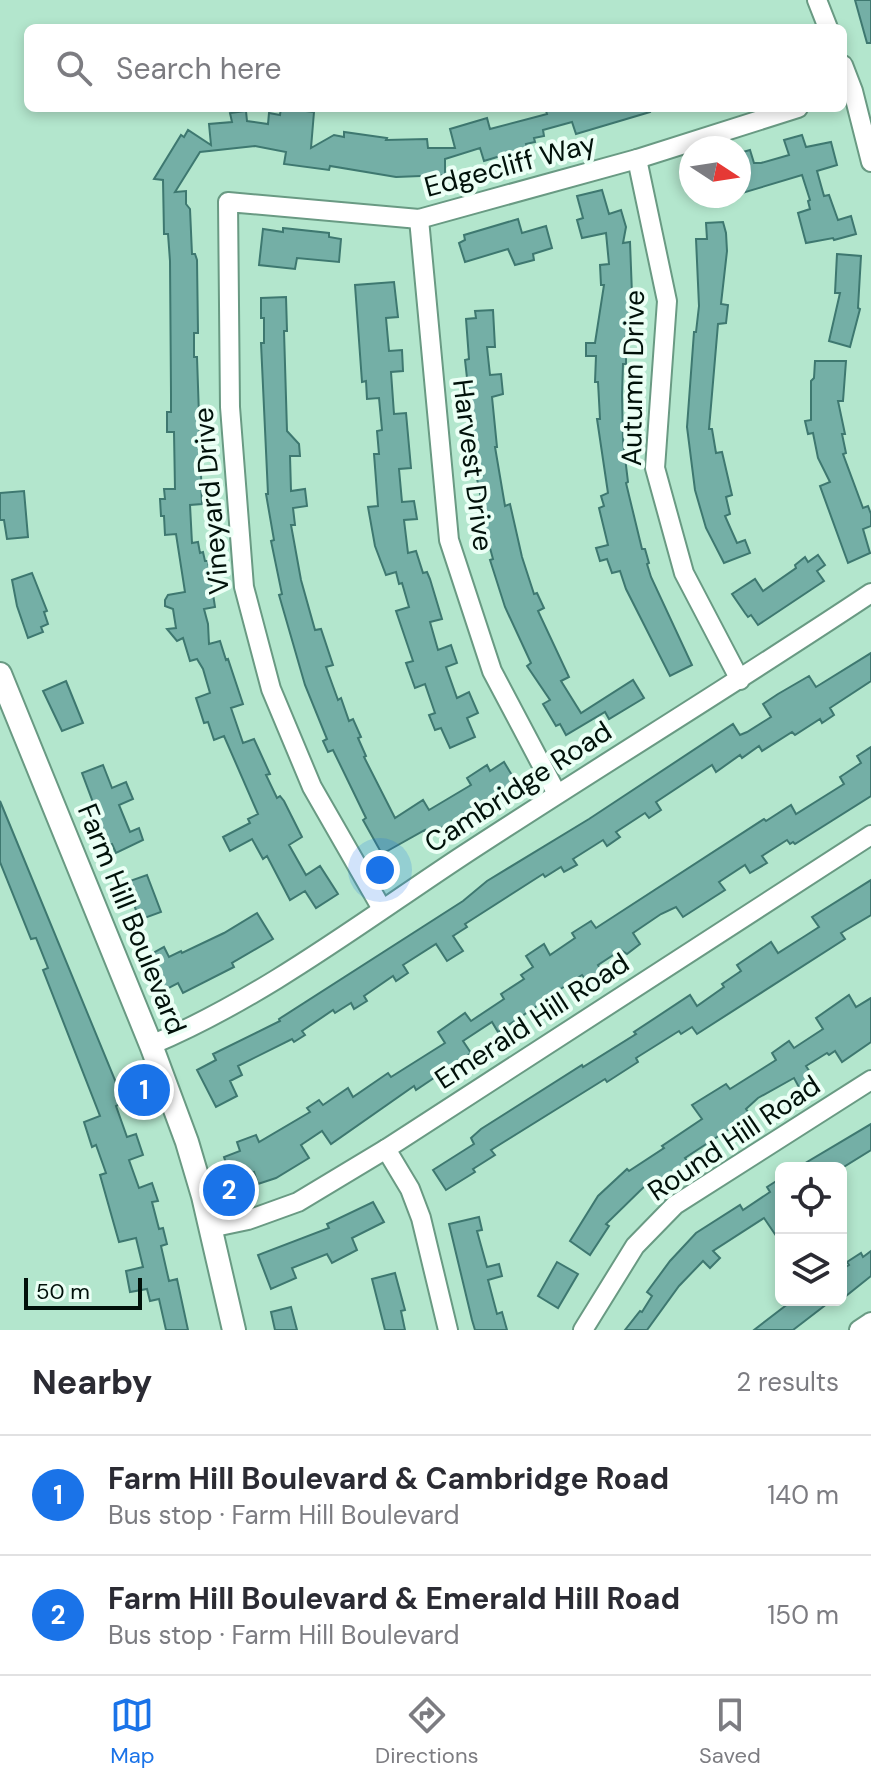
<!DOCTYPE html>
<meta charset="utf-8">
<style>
body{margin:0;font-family:"DM Sans",sans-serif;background:#f7f7f7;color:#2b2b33}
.controls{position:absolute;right:24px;bottom:24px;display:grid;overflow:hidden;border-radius:12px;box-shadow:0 4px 12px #0003}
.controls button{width:72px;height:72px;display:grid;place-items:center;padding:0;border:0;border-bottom:2px solid #e1e1e2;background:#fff;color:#2b2b33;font:40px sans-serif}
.compass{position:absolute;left:679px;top:136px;width:72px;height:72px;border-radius:50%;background:#fff;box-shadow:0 4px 12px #0003;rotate:102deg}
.scale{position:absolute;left:24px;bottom:20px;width:118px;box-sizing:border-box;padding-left:8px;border:4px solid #01110a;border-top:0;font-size:22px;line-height:28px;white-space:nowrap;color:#01110a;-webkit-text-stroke:6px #ebfff5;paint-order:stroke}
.you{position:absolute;left:380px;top:870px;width:28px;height:28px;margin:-20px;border:6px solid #fff;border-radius:50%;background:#1a73e8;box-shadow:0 0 0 12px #1a73e833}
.badge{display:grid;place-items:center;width:52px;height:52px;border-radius:50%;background:#1a73e8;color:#fff;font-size:26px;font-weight:700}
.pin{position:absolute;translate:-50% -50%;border:4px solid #fff;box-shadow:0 2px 8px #0006}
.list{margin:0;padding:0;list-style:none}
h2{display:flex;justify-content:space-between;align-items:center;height:104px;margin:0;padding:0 32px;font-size:34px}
h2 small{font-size:26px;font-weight:400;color:#7c7c81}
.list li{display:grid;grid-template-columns:52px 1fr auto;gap:24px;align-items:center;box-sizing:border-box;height:120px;padding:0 32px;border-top:2px solid #e1e1e2}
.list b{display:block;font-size:30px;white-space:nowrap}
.list p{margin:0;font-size:26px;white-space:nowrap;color:#7c7c81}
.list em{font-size:26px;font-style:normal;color:#7c7c81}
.icon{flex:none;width:44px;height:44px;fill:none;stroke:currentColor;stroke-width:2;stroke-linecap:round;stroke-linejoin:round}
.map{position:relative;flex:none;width:871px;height:1330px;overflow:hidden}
.search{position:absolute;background:#fff;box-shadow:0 4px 12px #0003;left:24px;right:24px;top:24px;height:88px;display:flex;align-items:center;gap:20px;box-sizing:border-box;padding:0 28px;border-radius:12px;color:#7c7c81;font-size:30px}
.sheet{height:344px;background:#fff}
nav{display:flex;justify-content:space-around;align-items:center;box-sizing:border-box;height:112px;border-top:2px solid #e1e1e2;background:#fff;font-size:22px;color:#7c7c81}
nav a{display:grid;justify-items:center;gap:4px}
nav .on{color:#1a73e8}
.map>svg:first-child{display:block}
</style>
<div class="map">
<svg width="871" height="1330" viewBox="0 0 871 1330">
<rect width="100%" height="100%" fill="#b3e6cd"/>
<g fill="#74afa6" stroke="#3e7870" stroke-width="2">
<path d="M855,0H871V43H867Z"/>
<path d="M281,108L314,112L311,148L334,135L344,137V132L387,138L386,140L427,139L428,148H455L450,129L487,118L490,129L547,114L545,108H649L650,112L576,134L572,122L543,130L544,136L534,138L535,142L526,144L527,148L484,161L480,148L445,159V175L396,177L330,166L329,170L284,164L286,152L255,146L200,152L175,192L186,191V204L190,209L192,254H195L197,260L198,333H194V357H197L202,504L190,505L192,543L198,542L200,553L203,552L205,561H208L215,607L204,609L208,624L209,644L220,641L226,660L228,659L243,704L231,708L243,743L254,739L270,774L266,775L277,798L280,796L284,801L302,837L289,845L306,875L320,866L338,894L316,908L305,891L290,900L267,856L263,859L252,839L230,851L223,837L250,823L248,819L258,814L224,736L214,740L208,722L204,723L196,698L210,693L203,669L197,659L190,661L183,638L177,641L167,629L176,628L173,609L165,606V600L168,595L185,592L176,534L165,535L164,516H161L160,499H165L164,489H175L174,432H167V412H171V394L170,261L168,234H164L163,180L154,179L181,135L184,137L188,130L211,145L209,124L232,122L230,113L246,111L247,121L268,124L269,113L280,115Z"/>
<path d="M802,135L806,147L831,142L837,165L817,171L824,196L829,195L838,220L851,216L856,234L834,240L833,238L806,243L798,213L810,209L808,201L810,200L802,175L739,194V153L750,150L754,163H761L789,155L784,140Z"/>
<path d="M602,190L609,214L621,210L626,227L623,243L630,242L632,294H634L623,350H626V364H623L622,395L623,441L628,482L626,483L642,549H645L649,563L647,564L651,577L692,665L670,676L626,589L620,571L612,573L607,559L600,561L596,548L608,545L599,508L604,506L601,496L608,493L597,419H600L598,382H595L596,356H586V343H595L604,285H601L600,265L609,264L606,233L582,238L577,220L583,218L577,196Z"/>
<path d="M518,219L522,233L546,226L552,248L533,254L534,260L515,265L508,249L465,262L459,243L465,240L464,235Z"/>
<path d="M723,222L726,233L727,251L721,304L728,305L726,323L718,324L709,429H712L716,453L722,452L732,495L726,497L730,514L725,516L737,543L745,540L750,553L724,563L706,528L695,490L687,427L694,332H696L699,306L696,239H707L706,223Z"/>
<path d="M283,228L329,233V237L341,239L339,262L297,258L295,269L259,265L263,229L283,232Z"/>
<path d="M837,254L861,256L858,308L860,309L850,347L829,341L840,293H835Z"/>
<path d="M394,282L398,317L386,318L389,351L402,350L403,371L391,372L394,414L406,413L411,468L399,469L402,502L414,501L417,519L404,520L408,553L416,551L423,573L427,572L430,579L442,619L430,622L438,650L451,645L457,663L446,667L457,698L469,692L478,713L467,718L475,737L450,748L441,728L435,730L429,715L435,713L425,684L415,688L406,663L413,661L396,611L409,607L402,583L399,584L396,572L386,575L375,546L368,507L378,506L374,454H379L377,431L382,430L379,398L367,399L366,381L362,382L355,285Z"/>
<path d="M286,297L287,331H284L287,431L299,444L300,456H290L291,491L305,489L307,506L293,508L295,525H291L301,580L315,630L321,629L333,665L326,667L338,700L341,698L349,721L353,719L361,737L358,738L366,756L364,757L395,818L423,800L429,810L471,785L467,778L487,765L490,771L504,762L516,782L428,836L425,830L382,854L363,820L366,818L333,750L328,752L323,741L327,739L305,685L279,595L282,594L271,541L274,540L266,494H268L261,343H264V318H261V298Z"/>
<path d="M493,310L495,347H487L490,375L501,374L503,394L492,397L497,447H495L505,506L510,504L522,557L534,594L537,593L544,608L538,611L569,677L561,681L581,713L633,680L644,698L609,719L605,712L566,735L560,724L556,726L543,704L550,700L527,666L531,663L505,607L490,560L493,559L482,519L485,518L473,459L476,458L465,360L469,359L466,319L476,318L475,311Z"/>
<path d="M815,361H846L843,401H838L845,434H842L846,453L843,454L863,508L868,506L871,514V526L863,529L870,553L848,563L820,486L830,482L818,458L813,433L808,434L805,421L811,420V381L814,378Z"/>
<path d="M24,491L28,537L7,539L4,520H0V493Z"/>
<path d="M818,555L825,565L817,571L824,581L758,625L751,615L748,617L745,613L732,594L755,579L763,591L796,568L795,565L805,557L808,562Z"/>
<path d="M32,573L47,611L44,612L48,624L41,627L43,632L28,638L17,606L12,580Z"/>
<path d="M871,653V681L830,708L834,715L822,723L820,719L795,735L792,732L762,751L759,746L742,758L740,755L716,772L712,765L656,802L661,810L649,818L645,813L616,832L620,837L607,846L603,840L573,859L577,865L564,872L561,867L545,877L543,874L465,924L467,927L453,936L463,951L447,961L436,944L403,965L408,973L396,981L393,976L364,996L367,1001L354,1009L351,1003L335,1013L333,1010L302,1031L305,1035L294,1042L292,1039L238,1066L242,1075L230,1081L237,1096L216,1107L197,1070L216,1060L213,1054L280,1021L279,1019L463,901L487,881L589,819L733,724L740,735L747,732L771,717L763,704L778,694L809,676L816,687Z"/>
<path d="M66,681L83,723L62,731L43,691Z"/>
<path d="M871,747V796L795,844L793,842L790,844L787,840L762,856L767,863L750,873L745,865L719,882L725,890L683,917L676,907L661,914L633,933L640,944L627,954L621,950L598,965L601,970L586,980L582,975L553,994L557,999L542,1008L540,1004L498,1032L492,1022L463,1041L471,1053L416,1090L414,1086L331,1144L322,1131L301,1145L309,1158L276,1178L258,1184L254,1172L231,1178L224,1157L240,1151L237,1142L256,1135L259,1142L310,1112L307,1108L319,1100L323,1105L348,1088L353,1097L388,1073L391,1077L445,1043L438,1032L465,1013L471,1021L504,999L501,994L524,979L521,975L533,967L526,956L544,944L550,955L575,938L572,933L591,921L596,928L764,819L766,821L791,805L796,814L844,784L840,777L861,763L857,756Z"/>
<path d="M103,765L112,788L126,782L133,799L119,805L130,832L139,828L143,840L116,853L112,844L109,845L82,773Z"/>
<path d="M0,801L124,1102L116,1106L127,1137L136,1134L143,1155L129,1160L139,1188L152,1183L158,1201L152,1202L159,1229L163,1228L167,1244L161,1246L169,1281L177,1279L188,1330H166L159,1299L150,1301L147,1289L130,1292L126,1271L143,1267L136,1238L119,1242L100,1175L106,1173L96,1145L92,1147L84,1122L100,1116L43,970L48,968L36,938L31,939L0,862Z"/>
<path d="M147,875L161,912L139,920L127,882Z"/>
<path d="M871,880V915L841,933L845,939L697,1034L692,1027L681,1034L679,1031L636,1058L638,1062L607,1082L605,1079L491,1150L495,1155L473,1169L475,1172L446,1190L433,1170L474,1144L471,1138L481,1129L582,1065L583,1067L636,1034L634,1032L690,995L697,1006L724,987L722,984L741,971L737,965L771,942L778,953L805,936L819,927L812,917Z"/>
<path d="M257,913L273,939L232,963L234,967L183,993L178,983L163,991L146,957L164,947L169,957L181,951L182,953L224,933Z"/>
<path d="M849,995L856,1007L871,998V1042L842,1062L835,1051L829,1055L827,1053L806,1066L815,1080L800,1089L794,1078L758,1098L746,1109L753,1119L739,1128L737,1124L685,1158L688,1162L655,1183L652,1179L606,1224L609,1226L590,1255L570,1241L598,1196L627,1169L629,1171L664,1148L662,1146L702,1119L692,1105L726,1084L730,1089L776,1060L772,1053L789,1041L794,1048L823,1029L816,1018Z"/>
<path d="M871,1124V1150L842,1168H797Z"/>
<path d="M781,1178V1243L764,1218L713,1251L720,1258L710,1268L703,1261L679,1286L647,1330H625L640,1311L642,1312L652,1296L647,1292L670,1261L696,1233L740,1205L743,1210L770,1192L767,1187Z"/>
<path d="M373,1202L384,1222L352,1238L357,1250L332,1263L327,1254L292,1268L296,1278L271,1289L258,1255L329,1228L327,1224Z"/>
<path d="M479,1217L482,1230L477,1231L487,1267L499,1264L502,1276L488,1280L497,1314L502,1312L507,1330H475L472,1320L449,1224Z"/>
<path d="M871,1251V1276L846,1296L841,1288V1270L849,1265L847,1262L861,1253L863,1257Z"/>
<path d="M557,1262L578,1274L558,1308L538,1296Z"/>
<path d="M395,1273L405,1310L401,1311L405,1330H385L372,1279Z"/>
<path d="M793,1300H832L793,1330H754Z"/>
<path d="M291,1307L297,1330H275L271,1312Z"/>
</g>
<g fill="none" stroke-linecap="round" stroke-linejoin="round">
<defs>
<g id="minor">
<path d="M817,0L828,28"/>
<path d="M843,65L853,91L871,162"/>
<path d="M637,159L667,301L655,468L684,573L740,680"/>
<path d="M419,219L449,540L492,671L557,794"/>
<path d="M382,909L312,787L271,689L244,587L230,407L228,202L419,219L637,159L798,108"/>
<path d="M151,1045C261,999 362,922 462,856C598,767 736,683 871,593"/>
<path d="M386,1149L410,1189L421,1218L448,1330"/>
<path d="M210,1228L248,1220L298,1202L386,1149L871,835"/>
<path d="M583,1330L635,1246L675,1205L871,1080"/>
<path d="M859,1330L871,1322"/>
</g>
<path id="major" d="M0,674L151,1045L187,1142L203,1196L234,1330"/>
</defs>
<use href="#minor" stroke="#699a83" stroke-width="22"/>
<use href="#major" stroke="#699a83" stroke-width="26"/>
<use href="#minor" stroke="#fff" stroke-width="18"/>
<use href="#major" stroke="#fff" stroke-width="22"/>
</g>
<g text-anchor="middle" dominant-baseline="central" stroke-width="8" stroke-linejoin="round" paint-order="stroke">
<g font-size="28" fill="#01110a" stroke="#ebfff5">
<text transform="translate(510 165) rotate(-15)">Edgecliff Way</text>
<text transform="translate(633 378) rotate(-89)">Autumn Drive</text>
<text transform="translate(473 465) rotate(83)">Harvest Drive</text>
<text transform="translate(211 501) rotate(-95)">Vineyard Drive</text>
<text transform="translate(518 787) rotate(-33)">Cambridge Road</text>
<text transform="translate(132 919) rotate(68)">Farm Hill Boulevard</text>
<text transform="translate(532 1021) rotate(-33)">Emerald Hill Road</text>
<text transform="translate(734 1138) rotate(-34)">Round Hill Road</text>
</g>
</g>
</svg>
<div class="controls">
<button><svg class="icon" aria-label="locate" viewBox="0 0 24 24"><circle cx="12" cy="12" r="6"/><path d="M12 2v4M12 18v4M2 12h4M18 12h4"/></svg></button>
<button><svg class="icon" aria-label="layers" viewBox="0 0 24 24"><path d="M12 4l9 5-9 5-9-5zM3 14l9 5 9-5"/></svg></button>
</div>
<svg class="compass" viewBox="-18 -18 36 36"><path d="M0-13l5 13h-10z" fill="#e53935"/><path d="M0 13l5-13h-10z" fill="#7c7c81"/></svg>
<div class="scale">50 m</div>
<div class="you"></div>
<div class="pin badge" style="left:144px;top:1090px">1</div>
<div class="pin badge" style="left:229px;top:1190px">2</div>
<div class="search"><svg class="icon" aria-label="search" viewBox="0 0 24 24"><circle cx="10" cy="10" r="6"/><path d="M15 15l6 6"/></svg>Search here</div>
</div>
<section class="sheet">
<h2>Nearby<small>2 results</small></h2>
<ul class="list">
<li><span class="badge">1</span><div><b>Farm Hill Boulevard &amp; Cambridge Road</b><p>Bus stop · Farm Hill Boulevard</p></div><em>140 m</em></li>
<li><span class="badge">2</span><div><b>Farm Hill Boulevard &amp; Emerald Hill Road</b><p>Bus stop · Farm Hill Boulevard</p></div><em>150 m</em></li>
</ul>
</section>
<nav>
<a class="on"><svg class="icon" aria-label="map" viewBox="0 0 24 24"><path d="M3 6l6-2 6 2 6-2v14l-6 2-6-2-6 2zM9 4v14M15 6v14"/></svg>Map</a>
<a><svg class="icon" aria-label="directions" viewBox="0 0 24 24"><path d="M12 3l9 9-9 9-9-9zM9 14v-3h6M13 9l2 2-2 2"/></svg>Directions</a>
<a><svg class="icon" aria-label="saved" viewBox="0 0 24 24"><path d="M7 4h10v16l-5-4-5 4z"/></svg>Saved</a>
</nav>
